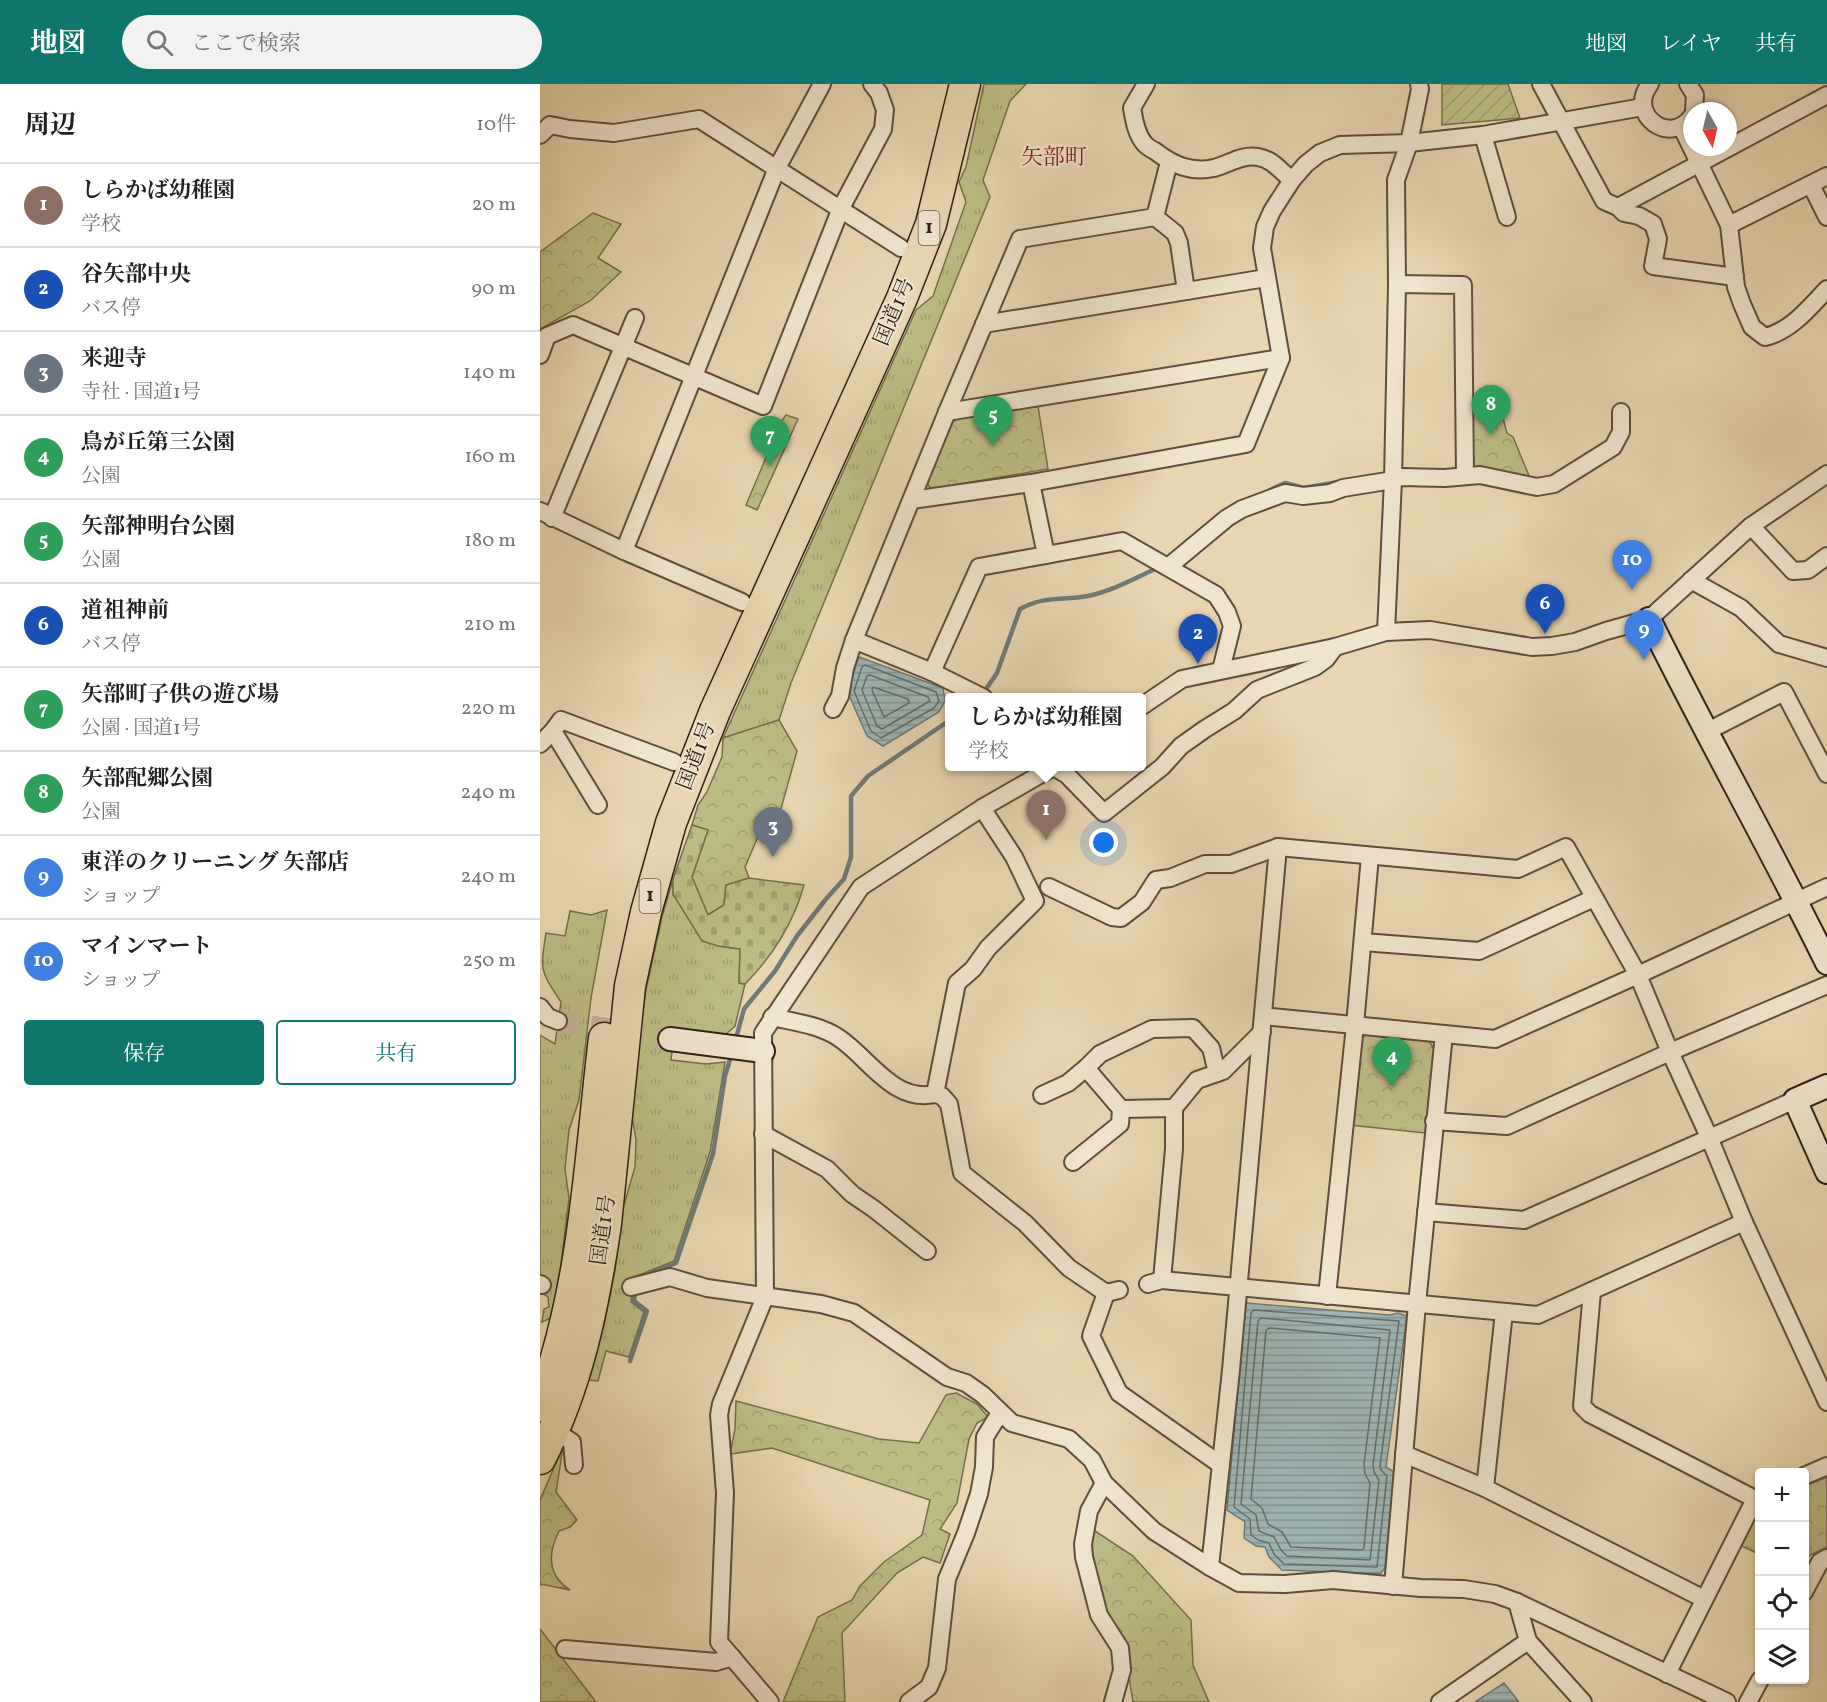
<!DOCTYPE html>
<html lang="ja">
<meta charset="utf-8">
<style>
body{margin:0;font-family:Vollkorn,"Noto Serif JP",serif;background:#f2f2f2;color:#222}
.controls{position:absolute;right:18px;bottom:18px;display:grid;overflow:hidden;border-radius:6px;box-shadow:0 2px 4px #0004}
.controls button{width:54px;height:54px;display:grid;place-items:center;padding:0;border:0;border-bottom:2px solid #e0e0e0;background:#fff;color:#222;font:30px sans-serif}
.compass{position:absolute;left:1143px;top:18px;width:54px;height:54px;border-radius:50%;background:#fff;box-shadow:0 2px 4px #0004;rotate:172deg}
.you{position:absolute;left:564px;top:759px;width:21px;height:21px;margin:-15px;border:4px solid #fff;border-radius:50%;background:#1a73e8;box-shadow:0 0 0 9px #1a73e833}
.badge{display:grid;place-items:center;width:39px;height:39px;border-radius:50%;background:#0f766e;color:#fff;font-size:20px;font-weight:700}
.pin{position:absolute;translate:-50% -50px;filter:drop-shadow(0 2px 3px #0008)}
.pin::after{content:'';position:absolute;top:32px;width:21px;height:18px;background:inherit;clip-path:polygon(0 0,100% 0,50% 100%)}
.popup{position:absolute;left:405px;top:609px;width:201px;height:78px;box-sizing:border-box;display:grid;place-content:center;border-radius:6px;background:#fff;filter:drop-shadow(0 2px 4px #0005);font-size:20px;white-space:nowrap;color:#767676}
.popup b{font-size:22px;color:#222}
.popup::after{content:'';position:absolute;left:50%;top:100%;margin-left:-12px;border:12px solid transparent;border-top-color:#fff}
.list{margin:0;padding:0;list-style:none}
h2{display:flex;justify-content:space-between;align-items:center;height:78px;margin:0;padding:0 24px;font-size:26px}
h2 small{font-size:20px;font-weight:400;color:#767676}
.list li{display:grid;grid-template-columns:39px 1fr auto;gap:18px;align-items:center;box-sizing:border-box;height:84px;padding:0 24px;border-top:2px solid #e0e0e0}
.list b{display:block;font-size:22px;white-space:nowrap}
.list p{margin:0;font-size:20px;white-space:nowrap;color:#767676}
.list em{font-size:20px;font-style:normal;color:#767676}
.actions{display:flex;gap:12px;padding:18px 24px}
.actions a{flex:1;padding:14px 0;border:2px solid #0f766e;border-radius:6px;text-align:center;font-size:21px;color:#0f766e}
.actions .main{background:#0f766e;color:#fff}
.icon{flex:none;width:33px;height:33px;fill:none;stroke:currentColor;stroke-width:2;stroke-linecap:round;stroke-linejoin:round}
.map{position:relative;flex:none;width:1287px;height:1618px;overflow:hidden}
header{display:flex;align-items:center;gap:36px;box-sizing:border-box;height:84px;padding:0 30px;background:#0f766e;color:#fff}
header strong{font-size:28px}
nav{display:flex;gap:33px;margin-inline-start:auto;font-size:21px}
.search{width:420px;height:54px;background:#f2f2f2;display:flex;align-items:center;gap:15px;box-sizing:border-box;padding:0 21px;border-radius:33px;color:#767676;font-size:22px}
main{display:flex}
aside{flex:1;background:#fff}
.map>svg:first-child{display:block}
</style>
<header>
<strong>地図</strong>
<div class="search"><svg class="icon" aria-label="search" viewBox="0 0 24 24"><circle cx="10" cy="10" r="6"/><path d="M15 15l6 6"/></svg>ここで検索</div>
<nav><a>地図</a><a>レイヤ</a><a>共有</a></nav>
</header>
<main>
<aside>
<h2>周辺<small>10件</small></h2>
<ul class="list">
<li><span class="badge" style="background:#8d6e63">1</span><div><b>しらかば幼稚園</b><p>学校</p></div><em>20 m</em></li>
<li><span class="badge" style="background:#1a4fb4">2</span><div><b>谷矢部中央</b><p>バス停</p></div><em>90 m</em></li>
<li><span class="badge" style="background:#6b7280">3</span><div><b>来迎寺</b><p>寺社 · 国道1号</p></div><em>140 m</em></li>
<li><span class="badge" style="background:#2e9e5b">4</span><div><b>鳥が丘第三公園</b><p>公園</p></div><em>160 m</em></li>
<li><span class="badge" style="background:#2e9e5b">5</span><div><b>矢部神明台公園</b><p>公園</p></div><em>180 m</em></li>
<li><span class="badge" style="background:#1a4fb4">6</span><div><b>道祖神前</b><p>バス停</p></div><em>210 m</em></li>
<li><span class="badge" style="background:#2e9e5b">7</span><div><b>矢部町子供の遊び場</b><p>公園 · 国道1号</p></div><em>220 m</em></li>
<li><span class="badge" style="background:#2e9e5b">8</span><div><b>矢部配郷公園</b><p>公園</p></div><em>240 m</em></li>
<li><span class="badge" style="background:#3f7fe0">9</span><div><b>東洋のクリーニング 矢部店</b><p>ショップ</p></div><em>240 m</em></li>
<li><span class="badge" style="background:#3f7fe0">10</span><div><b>マインマート</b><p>ショップ</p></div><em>250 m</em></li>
</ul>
<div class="actions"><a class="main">保存</a><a>共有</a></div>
</aside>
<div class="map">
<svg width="1287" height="1618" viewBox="0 0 1287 1618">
<defs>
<pattern id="grass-tufts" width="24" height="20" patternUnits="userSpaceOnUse" patternTransform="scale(1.5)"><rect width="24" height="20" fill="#bebc86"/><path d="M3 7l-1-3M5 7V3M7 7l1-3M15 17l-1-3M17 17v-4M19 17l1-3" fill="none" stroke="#a4a173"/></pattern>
<pattern id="forest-crowns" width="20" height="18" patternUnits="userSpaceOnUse" patternTransform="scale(1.5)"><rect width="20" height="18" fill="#bebc86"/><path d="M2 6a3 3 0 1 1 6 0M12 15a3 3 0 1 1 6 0" fill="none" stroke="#a4a173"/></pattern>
<pattern id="cemetery-stones" width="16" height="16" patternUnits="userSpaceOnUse" patternTransform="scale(1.5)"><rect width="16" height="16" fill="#bebc86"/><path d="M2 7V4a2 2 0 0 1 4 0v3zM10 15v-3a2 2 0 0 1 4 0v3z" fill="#a4a173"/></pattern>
<pattern id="garden-furrows" width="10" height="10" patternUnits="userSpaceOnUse" patternTransform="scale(1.5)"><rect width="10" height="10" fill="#bebc86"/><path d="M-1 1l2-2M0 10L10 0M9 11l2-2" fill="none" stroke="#a4a173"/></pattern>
<pattern id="water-rules" width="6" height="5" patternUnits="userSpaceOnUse" patternTransform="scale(1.5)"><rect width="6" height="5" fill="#9cb6b6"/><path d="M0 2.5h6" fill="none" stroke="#809493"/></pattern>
</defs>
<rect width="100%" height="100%" fill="#e9d6b0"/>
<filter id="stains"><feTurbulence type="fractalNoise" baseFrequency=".00333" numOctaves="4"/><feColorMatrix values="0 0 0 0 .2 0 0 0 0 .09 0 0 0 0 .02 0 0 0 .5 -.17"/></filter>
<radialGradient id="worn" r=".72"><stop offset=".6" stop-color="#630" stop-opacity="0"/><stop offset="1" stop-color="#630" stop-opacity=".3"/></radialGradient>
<g fill="url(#grass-tufts)" stroke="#766e4e" stroke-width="1.5">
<path d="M444,0H486L470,17L443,96L450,113L251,599L239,636L183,654L376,226L393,212L426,118L419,98L426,83Z"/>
<path d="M133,795V811L178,862L200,865L199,899L205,900L195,942L185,951L135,944L131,976L166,980L185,978L170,1068L134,1177L94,1193L91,1218L104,1228L89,1273L66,1267L58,1297L49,1296L64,1241L75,1187L82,1128L95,1083L96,1056L90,1020L106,906L122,833Z"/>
<path d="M67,826L51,914L39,1016L29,1046L25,1085L29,1114L20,1188L11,1234L2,1238L4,1225L9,1223L8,1213L2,1209L0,1199V951L15,960L21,918C0,886 0,888 6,849L25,852L30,827L51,831Z"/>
</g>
<g fill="url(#forest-crowns)" stroke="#766e4e" stroke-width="1.5">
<path d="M53,129L81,140L58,174L81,188L50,217L0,245V168Z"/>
<path d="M957,312L967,349L973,353L990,394L932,384L930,313Z"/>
<path d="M498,322L508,385L391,405L387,399L410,340L417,335Z"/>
<path d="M246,331L258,335L217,426L206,421L241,338Z"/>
<path d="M239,636L257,667L234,750L220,748L205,783L209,794L186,801L184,821L168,831L152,793L168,746L152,741L158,721L167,708L182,673L183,654Z"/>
<path d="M826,951L889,957L894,965L885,1049L810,1041L819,956Z"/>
<path d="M416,1309L437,1320L448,1333L437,1339L429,1355L417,1419L400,1445L410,1450L400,1479L383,1473L357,1489L302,1549L305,1618H243L278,1533L312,1516L320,1502L344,1478L382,1451L390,1416L232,1364L190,1370L195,1345L196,1317L339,1355L379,1359L406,1311Z"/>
<path d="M23,1363L16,1408L37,1436L30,1443L19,1447C8,1469 7,1491 30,1506L1,1500L0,1502V1416Z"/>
<path d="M1287,1393V1463L1270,1471L1265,1480V1402Z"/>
<path d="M1219,1421V1470L1197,1460Z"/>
<path d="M555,1447L593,1472L651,1536L653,1581L669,1618H593L584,1562L563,1533L546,1473Z"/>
<path d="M0,1545L56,1618H0Z"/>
</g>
<path fill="url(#cemetery-stones)" stroke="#766e4e" stroke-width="1.5" d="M152,741L168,746L152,793L168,831L184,821L186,801L209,794L264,801C254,838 232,873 205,900L199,899L200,865L178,862L162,857L133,810V795Z"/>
<path fill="url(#garden-furrows)" stroke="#766e4e" stroke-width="1.5" d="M902,0H968L980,34L902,41Z"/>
<g fill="url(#water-rules)" stroke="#707a76" stroke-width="1.5">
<path d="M319,573L403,604L405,617L399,628L343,662L327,652L308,609V604Z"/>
<path d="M706,1219L850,1231L858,1229L867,1232L846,1383L854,1388L845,1484L840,1490L742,1486L729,1473L725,1463L716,1462L704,1454L705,1438L687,1426Z"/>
<path d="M964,1599L979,1618H935Z"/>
</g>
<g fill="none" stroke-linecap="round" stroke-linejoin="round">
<g stroke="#666b66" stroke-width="1.5">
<path d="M325,581L396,608L399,617L394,624L341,654L331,647L314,607L322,583Z"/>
<path d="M330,591L388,613L390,617L342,645L337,642L322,606L327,592Z"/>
<path d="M333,603L368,615L369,619L344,633L332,606Z"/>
<path d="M714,1226L859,1237L840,1382L841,1386L847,1392L837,1483L744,1480L734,1470L729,1459L718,1456L711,1451L710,1435L694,1423L711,1229Z"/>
<path d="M721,1234L850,1246L833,1381L834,1388L839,1396L830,1476L747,1472L741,1466L734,1453L719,1447L716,1431L701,1420L718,1237Z"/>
<path d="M729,1244L840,1254L824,1380L825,1390L830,1399L824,1464L822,1466L751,1463L742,1448L728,1440L722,1424L711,1415L726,1246Z"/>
</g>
<g stroke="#707a76" stroke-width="4.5">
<path d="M730,406L745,399L764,404L798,398"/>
<path d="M442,611L457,589L480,525C506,511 522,517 548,512C571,507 592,496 613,486"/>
<path d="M195,958L204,925L235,887L257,852L286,815L304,795L311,773V712L328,692L410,636"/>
<path d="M104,1192L136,1179L173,1070L185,992L192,969"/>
<path d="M90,1277L107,1227L94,1217L95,1207"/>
</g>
<path stroke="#c4b291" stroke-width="22" stroke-dasharray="22 11" stroke-linecap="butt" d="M18,937L130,955"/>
<defs>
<g id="street">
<path d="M606,0L592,24C594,35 596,50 604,59C606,62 611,65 615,67C633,81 651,89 674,84C689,80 702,70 718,73C734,76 740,87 752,96"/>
<path d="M1001,0L1064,117L1078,123L1084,129L1099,132L1113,140L1118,155L1113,182L1195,193"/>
<path d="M1110,0C1086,31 1131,63 1152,32"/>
<path d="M1148,0L1155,11L1154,27"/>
<path d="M1141,42L1189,141L1196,203L1202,220L1212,243L1225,253C1251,247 1269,224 1287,205"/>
<path d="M0,51L10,41L30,45L74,49L159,35L361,164"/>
<path d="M943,51L967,133"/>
<path d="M1271,101L1287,133"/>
<path d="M1078,123L1287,11"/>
<path d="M615,133L629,78"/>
<path d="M1189,141L1287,92"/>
<path d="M857,200L923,201L925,392"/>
<path d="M444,240L726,194"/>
<path d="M0,271L7,252L33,241L223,322L301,124L343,45L345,26L339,9L332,0"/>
<path d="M407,328L741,274"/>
<path d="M491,399L506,471L582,457L676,511L687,528L692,542L681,586"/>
<path d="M372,416L491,399L706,360L741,274L722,164L725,143L732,127L752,96L766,80L780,69L800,61L869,59L943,51L1103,23"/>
<path d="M0,427L84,467L202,518"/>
<path d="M12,434L95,234"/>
<path d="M1211,442L1253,487L1268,486L1287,472"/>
<path d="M84,467L237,84L282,0"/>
<path d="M506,471L439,483L392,588L314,556L407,328L480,155L615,133L635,149L639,159L646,207"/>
<path d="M628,483L687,434L702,425L745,409L763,412L790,409L803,404L853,396L860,393L905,394L940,391L997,403L1014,400L1073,363L1081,348V328"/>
<path d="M1151,496L1201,524L1239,560L1287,574"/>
<path d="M846,548L853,396L857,200L856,96L869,59L880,5L879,0"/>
<path d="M392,588L444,614"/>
<path d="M602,622L642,595L795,563L846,548L890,546L992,563L1012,562L1035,558L1066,547L1109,535L1211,442L1287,390"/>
<path d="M293,625L300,612L305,584L314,556"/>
<path d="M1166,648L1244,608L1287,690"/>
<path d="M0,660L13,647"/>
<path d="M512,682L527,691L564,729L622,683L641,662L665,645L694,627L717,606L775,583L786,575L795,563"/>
<path d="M58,721L13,647L21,636L134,678"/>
<path d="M442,724L474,773L495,817L448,864L433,885L417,899L395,1010L402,1012L409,1020L422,1089L485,1139L529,1184L566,1209L579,1206"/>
<path d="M509,803L572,833L581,834L602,818L616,796L630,794L665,780H691L738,763"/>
<path d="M823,858L939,867L1054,814"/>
<path d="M0,923L8,933L18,937"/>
<path d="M723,932L955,955L1098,891L1287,803"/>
<path d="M232,933C254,938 280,941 299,954C329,974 353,1019 395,1010"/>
<path d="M502,1011L528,999L546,984L560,970L612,945L653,944L671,964L677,989"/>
<path d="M581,1025L634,1024"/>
<path d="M894,1037L967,1042L1130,968L1287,901"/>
<path d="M223,1050L287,1085L312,1110L334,1125L387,1167"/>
<path d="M533,1078L580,1040L581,1025L546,984"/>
<path d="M886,1128L984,1136L1255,1016"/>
<path d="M622,1196L634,1065V1024L657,996L683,987L722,948"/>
<path d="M0,1200L2,1201"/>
<path d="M608,1200L622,1196L998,1231L1204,1138"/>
<path d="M91,1203L130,1193L167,1204L281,1220L314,1229L407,1293L426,1299L443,1311L472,1339L529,1355L552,1376L564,1399L614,1447L670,1483L699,1499L745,1500L793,1496L881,1504L924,1505L955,1510L977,1518L1187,1618"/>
<path d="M1052,1207L1042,1322L1050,1330L1215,1415"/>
<path d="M566,1209L551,1252L579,1309L681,1381"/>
<path d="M787,1212L815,941L830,772"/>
<path d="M13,1345L32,1358L34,1381"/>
<path d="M864,1370L945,1404L1164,1515"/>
<path d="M1264,1392L1287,1382"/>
<path d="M564,1399L549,1427L543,1460L544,1473L559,1531L580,1564L582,1586L573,1618"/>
<path d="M945,1404L964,1228"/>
<path d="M670,1483L691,1286L738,763L978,785L1026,763L1098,891L1130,968L1169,1053L1204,1138L1287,1318"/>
<path d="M853,1502L877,1220L904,950"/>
<path d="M1264,1508L1280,1478L1287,1474"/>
<path d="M977,1518L988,1557L1043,1618"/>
<path d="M25,1565L176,1578L192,1573"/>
<path d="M1127,1590L1215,1415L1220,1413"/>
<path d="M230,1618L179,1558L185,1409L179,1331L181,1320L225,1213L223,949L321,803L442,724L515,682"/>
<path d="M369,1618L389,1603L397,1584L407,1495L426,1449L439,1410L444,1383L445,1353L460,1329"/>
<path d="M900,1618L988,1557"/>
<path d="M1208,1618L1220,1596"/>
</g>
<g id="secondary">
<path d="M1109,535C1166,651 1230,763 1287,879"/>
<path d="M130,955L223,967"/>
<path d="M1287,1002L1255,1016L1287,1088"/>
</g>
<g id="highway">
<path d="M0,1322C45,1203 49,1078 64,954"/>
<path d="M0,1375C38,1302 54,1221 66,1140L90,902L106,828L131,739L175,627L362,214L391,140L425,0"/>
</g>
</defs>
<use href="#street" stroke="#5e4e3c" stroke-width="20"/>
<use href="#secondary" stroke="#2f2016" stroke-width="26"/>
<use href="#highway" stroke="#2f2016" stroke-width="33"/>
<use href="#street" stroke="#f1e4cc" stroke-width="16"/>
<use href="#secondary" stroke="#f1e4cc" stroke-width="22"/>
<use href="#highway" stroke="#e9d6b0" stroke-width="30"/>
</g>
<g text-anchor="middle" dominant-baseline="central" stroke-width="4.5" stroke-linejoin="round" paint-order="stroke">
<g fill="#f1e4cc" stroke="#695b4d" stroke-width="1.5">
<rect x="378.5" y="127" width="21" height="34" rx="4.5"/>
<rect x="99.5" y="795" width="21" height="34" rx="4.5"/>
</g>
<g font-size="20" font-weight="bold" fill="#2f2016">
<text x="389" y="144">1</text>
<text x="110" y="812">1</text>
</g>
<g font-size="21" fill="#2f2016" stroke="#f1e4cc">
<text transform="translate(355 228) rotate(-67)">国道1号</text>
<text transform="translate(157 672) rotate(-69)">国道1号</text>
<text transform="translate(64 1146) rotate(-82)">国道1号</text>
</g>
<g font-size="22" fill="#7a1f14" stroke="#f1e4cc">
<text x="514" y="74">矢部町</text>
</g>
</g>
<rect width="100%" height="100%" filter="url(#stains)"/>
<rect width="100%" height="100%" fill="url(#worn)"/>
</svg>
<div class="controls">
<button>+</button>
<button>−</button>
<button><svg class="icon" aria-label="locate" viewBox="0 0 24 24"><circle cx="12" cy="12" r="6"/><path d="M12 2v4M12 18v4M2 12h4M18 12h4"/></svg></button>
<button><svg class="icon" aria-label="layers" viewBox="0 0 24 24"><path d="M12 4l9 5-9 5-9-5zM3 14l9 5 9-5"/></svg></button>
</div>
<svg class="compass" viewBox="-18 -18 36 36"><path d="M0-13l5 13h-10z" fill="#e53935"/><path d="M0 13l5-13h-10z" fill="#767676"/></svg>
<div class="you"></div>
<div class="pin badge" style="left:506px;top:756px;background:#8d6e63">1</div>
<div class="popup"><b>しらかば幼稚園</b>学校</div>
<div class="pin badge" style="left:658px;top:580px;background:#1a4fb4">2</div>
<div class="pin badge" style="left:233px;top:773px;background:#6b7280">3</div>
<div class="pin badge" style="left:852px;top:1003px;background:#2e9e5b">4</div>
<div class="pin badge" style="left:453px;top:362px;background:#2e9e5b">5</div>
<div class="pin badge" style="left:1005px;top:550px;background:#1a4fb4">6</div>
<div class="pin badge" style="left:230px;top:382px;background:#2e9e5b">7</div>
<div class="pin badge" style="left:951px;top:351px;background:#2e9e5b">8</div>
<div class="pin badge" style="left:1104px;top:576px;background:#3f7fe0">9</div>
<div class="pin badge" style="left:1092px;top:506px;background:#3f7fe0">10</div>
</div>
</main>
